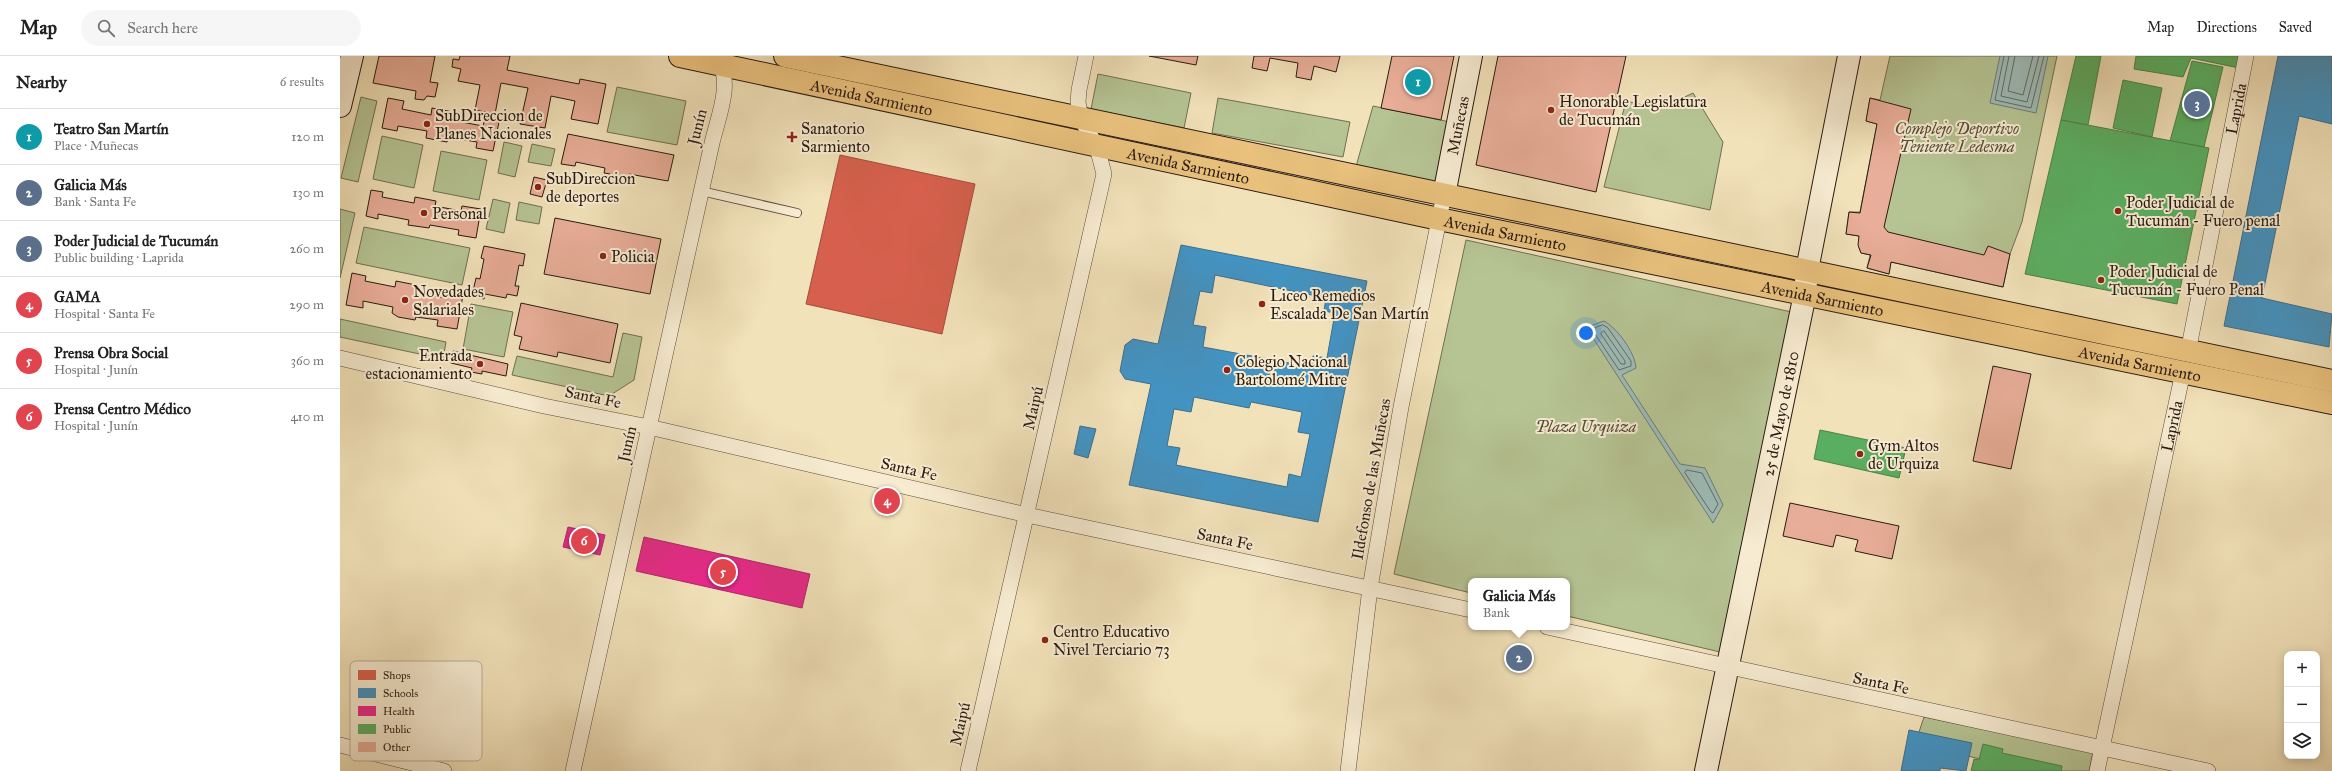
<!DOCTYPE html>
<meta charset="utf-8">
<style>
body{margin:0;font-family:"IM FELL Great Primer",serif;background:#f6f6f6;color:#222}
.controls{position:absolute;right:12px;bottom:12px;display:grid;overflow:hidden;border-radius:8px;box-shadow:0 2px 10px #0003}
.controls button{width:36px;height:36px;display:grid;place-items:center;padding:0;border:0;border-bottom:1px solid #e0e0e0;background:#fff;color:#222;font:20px sans-serif}
.you{position:absolute;left:1246px;top:277px;width:14px;height:14px;margin:-10px;border:3px solid #fff;border-radius:50%;background:#1a73e8;box-shadow:0 0 0 6px #1a73e833}
.badge{display:grid;place-items:center;width:26px;height:26px;border-radius:50%;background:#8f2418;color:#fff;font-size:13px;font-weight:700}
.pin{position:absolute;translate:-50% -50%;border:2px solid #fff;box-shadow:0 1px 4px #0006}
.popup{position:absolute;left:1128px;top:522px;width:102px;height:52px;box-sizing:border-box;display:grid;place-content:center;border-radius:8px;background:#fff;filter:drop-shadow(0 1px 3px #0005);font-size:13px;white-space:nowrap;color:#767676}
.popup b{font-size:15px;color:#222}
.popup::after{content:'';position:absolute;left:50%;top:100%;margin-left:-8px;border:8px solid transparent;border-top-color:#fff}
.list{margin:0;padding:0;list-style:none}
h2{display:flex;justify-content:space-between;align-items:center;height:52px;margin:0;padding:0 16px;font-size:17px}
h2 small{font-size:13px;font-weight:400;color:#767676}
.list li{display:grid;grid-template-columns:26px 1fr auto;gap:12px;align-items:center;box-sizing:border-box;height:56px;padding:0 16px;border-top:1px solid #e0e0e0}
.list b{display:block;font-size:15px;white-space:nowrap}
.list p{margin:0;font-size:13px;white-space:nowrap;color:#767676}
.list em{font-size:13px;font-style:normal;color:#767676}
.icon{flex:none;width:22px;height:22px;fill:none;stroke:currentColor;stroke-width:2;stroke-linecap:round;stroke-linejoin:round}
.map{position:relative;flex:none;width:1992px;height:715px;overflow:hidden}
header{display:flex;align-items:center;gap:24px;box-sizing:border-box;height:56px;padding:0 20px;background:#fff;border-bottom:1px solid #e0e0e0}
header strong{font-size:19px}
nav{display:flex;gap:22px;margin-inline-start:auto;font-size:14px}
.search{width:280px;height:36px;background:#f6f6f6;display:flex;align-items:center;gap:10px;box-sizing:border-box;padding:0 14px;border-radius:22px;color:#767676;font-size:15px}
main{display:flex}
aside{flex:1;background:#fff}
.map>svg:first-child{display:block}
</style>
<header>
<strong>Map</strong>
<div class="search"><svg class="icon" aria-label="search" viewBox="0 0 24 24"><circle cx="10" cy="10" r="6"/><path d="M15 15l6 6"/></svg>Search here</div>
<nav><a>Map</a><a>Directions</a><a>Saved</a></nav>
</header>
<main>
<aside>
<h2>Nearby<small>6 results</small></h2>
<ul class="list">
<li><span class="badge" style="background:#0f9aa8">1</span><div><b>Teatro San Martín</b><p>Place · Muñecas</p></div><em>120 m</em></li>
<li><span class="badge" style="background:#5c6f8a">2</span><div><b>Galicia Más</b><p>Bank · Santa Fe</p></div><em>130 m</em></li>
<li><span class="badge" style="background:#5c6f8a">3</span><div><b>Poder Judicial de Tucumán</b><p>Public building · Laprida</p></div><em>260 m</em></li>
<li><span class="badge" style="background:#e0444e">4</span><div><b>GAMA</b><p>Hospital · Santa Fe</p></div><em>290 m</em></li>
<li><span class="badge" style="background:#e0444e">5</span><div><b>Prensa Obra Social</b><p>Hospital · Junín</p></div><em>360 m</em></li>
<li><span class="badge" style="background:#e0444e">6</span><div><b>Prensa Centro Médico</b><p>Hospital · Junín</p></div><em>410 m</em></li>
</ul>
</aside>
<div class="map">
<svg width="1992" height="715" viewBox="0 0 1992 715">
<rect width="100%" height="100%" fill="#f2e2ba"/>
<filter id="stains"><feTurbulence type="fractalNoise" baseFrequency=".005" numOctaves="4"/><feColorMatrix values="0 0 0 0 .2 0 0 0 0 .09 0 0 0 0 .02 0 0 0 .5 -.17"/></filter>
<radialGradient id="worn" r=".72"><stop offset=".6" stop-color="#630" stop-opacity="0"/><stop offset="1" stop-color="#630" stop-opacity=".3"/></radialGradient>
<g fill="#b6c494" stroke="#706f53">
<path d="M1550,0H1717L1682,166L1670,198L1663,231L1551,206L1549,218L1527,212L1530,199L1521,197L1519,192V180L1506,178L1509,156H1520L1537,68L1526,65L1530,42L1540,44Z"/>
<path d="M758,18L851,37L844,72L751,53Z"/>
<path d="M277,31L346,45L337,89L267,76Z"/>
<path d="M1353,37L1383,86L1370,154L1264,131L1286,45L1320,53Z"/>
<path d="M21,41L37,45L18,126L1,122Z"/>
<path d="M878,42L1010,66L1003,101L872,77Z"/>
<path d="M1033,50L1110,66L1104,139L1015,114Z"/>
<path d="M42,80L83,89L74,132L33,123Z"/>
<path d="M164,86L182,90L175,121L158,117Z"/>
<path d="M192,88L215,93L211,110L188,106Z"/>
<path d="M101,95L147,104L139,144L93,135Z"/>
<path d="M153,143L170,147L164,177L146,173Z"/>
<path d="M179,146L202,151L199,168L176,164Z"/>
<path d="M0,153L15,157L0,222Z"/>
<path d="M24,171L130,192L122,229L16,207Z"/>
<path d="M1126,184L1456,257L1380,596L1227,560V525H1131V537L1054,518Z"/>
<path d="M131,248L173,256L164,301L123,293Z"/>
<path d="M0,263L106,286L103,303L0,281Z"/>
<path d="M283,277L302,281L294,324L269,340L172,319L177,300L273,321Z"/>
<path d="M1584,661L1753,696L1749,715H1693L1575,688Z"/>
</g>
<g fill="#9dbcb7" stroke="#6f7b75">
<path d="M1660,0H1708L1696,57L1650,47Z"/>
<path d="M1264,265C1277,272 1295,296 1296,312L1282,319L1340,408L1365,412L1383,449L1373,467L1251,279L1250,270Z"/>
</g>
<path fill="#d6604d" stroke="#a24b3b" d="M500,99L635,128L602,278L466,248Z"/>
<g fill="#4393c3" stroke="#3c6f8e" fill-rule="evenodd">
<path d="M1938,0H1992V68L1959,60L1922,242L1992,258L1989,291L1884,270Z"/>
<path d="M841,189L1027,225L978,466L789,429L811,328L785,323L780,315L785,289L793,283L818,288ZM875,219L986,242L984,255L995,257L987,302L973,300L971,311L863,291L866,271L853,269L860,235L872,237ZM854,341L909,352L911,346L962,356L958,376L970,378L961,421L949,418L947,431L836,409L840,392L827,390L834,353L851,356Z"/>
<path d="M740,370L756,373L748,402L734,398Z"/>
<path d="M1569,674L1632,687L1626,715L1600,712V715H1561Z"/>
</g>
<g fill="#e7298a" stroke="#ae2466">
<path d="M228,471L265,479L260,499L223,491Z"/>
<path d="M304,481L470,518L462,552L296,515Z"/>
</g>
<g fill="#5aae61" stroke="#4c8249">
<path d="M1736,0H1761L1748,69L1721,64Z"/>
<path d="M1796,0H1902L1899,12L1851,2L1843,21L1794,13Z"/>
<path d="M1852,5L1883,11L1864,91L1830,85Z"/>
<path d="M1783,24L1822,32L1812,81L1773,72Z"/>
<path d="M1721,64L1869,92L1837,248L1685,218Z"/>
<path d="M1480,374L1566,392L1559,422L1474,403Z"/>
<path d="M1643,688L1663,693L1662,697L1722,710L1721,715H1631L1634,703L1639,704Z"/>
</g>
<g fill="none" stroke-linecap="round" stroke-linejoin="round">
<g stroke="#646b64" stroke-width="1">
<path d="M1664,0L1655,44L1691,52L1704,0"/>
<path d="M1669,0L1661,40L1687,46L1699,0"/>
<path d="M1675,0L1668,35L1683,39L1693,0"/>
<path d="M1263,269L1268,272L1291,305V310L1279,314L1255,278V272Z"/>
<path d="M1264,275L1285,305V308H1281L1261,278Z"/>
<path d="M1347,414L1362,417L1378,448L1373,457L1371,456L1345,417Z"/>
</g>
</g>
<g fill="#e9ae99" stroke="#2a1a12">
<path d="M39,0H95L90,26L98,27L95,41L87,40L84,44L75,43L76,35L33,27Z"/>
<path d="M120,0H170L167,14L239,28L240,23L266,28L258,68L231,63L235,45L211,40L205,72L180,68L188,32L161,27L155,58L135,54L140,29L118,25L121,13L112,11L113,3L119,4Z"/>
<path d="M809,0H858L856,9Z"/>
<path d="M914,0H1000L996,16L974,10L971,24L956,21L958,7L930,2L927,15L912,12Z"/>
<path d="M1052,0H1114L1101,64L1041,52Z"/>
<path d="M1158,0H1286L1256,136L1136,109Z"/>
<path d="M48,42L64,45L62,53L91,59L92,52L113,56L111,64L143,70L145,63L159,66L153,95L136,92L137,86L108,81L107,86L86,82L87,75L58,70L57,75L42,72Z"/>
<path d="M1530,42L1571,53L1544,171L1548,176L1644,199L1648,190L1670,198L1663,231L1551,206L1549,218L1527,212L1531,199L1521,197L1518,189L1519,180L1506,178L1509,156L1520,157L1537,68L1526,65Z"/>
<path d="M228,78L334,99L328,125L289,118L288,122L280,121L277,124L272,123L270,118L264,117L265,112L236,106L235,110L221,108Z"/>
<path d="M194,121L207,124L202,141L190,138Z"/>
<path d="M31,134L43,136L42,141L74,147L75,141L96,145L95,150L121,155L122,150L141,153L136,182L118,179L119,174L90,169L89,172L68,169L69,164L38,158V163L26,160Z"/>
<path d="M215,162L321,183L310,238L204,218Z"/>
<path d="M144,190L185,198L183,210L179,209L175,230H179L177,240L167,238L166,242L145,238L144,243L132,240L136,222L140,223L144,203L141,202Z"/>
<path d="M12,217L26,220L25,225L55,231L56,225L81,230L80,237L105,242L106,236L123,239L117,273L97,270L98,264L76,261L75,264L58,261L52,257L53,251L23,245V252L6,249Z"/>
<path d="M181,247L278,268L270,307L218,296L217,301L179,293L182,281L174,279Z"/>
<path d="M113,295L168,308L166,320L142,315V318L131,316L132,312L111,307Z"/>
<path d="M1653,310L1691,318L1671,413L1633,405Z"/>
<path d="M1450,447L1559,470L1552,503L1515,495L1518,484L1496,479L1493,491L1443,480Z"/>
</g>
<g fill="none" stroke-linecap="round" stroke-linejoin="round">
<defs>
<path id="lane" d="M361,135L457,157"/>
<g id="street">
<path id="s1" d="M1848,296L1906,0"/>
<path d="M0,302L204,350L309,371L687,459L1131,554"/>
<path d="M1207,571L1868,715"/>
<path d="M0,689L104,715"/>
<path d="M233,715L372,87C378,61 393,27 378,3"/>
<path d="M628,715L764,118L757,91L741,63L738,46L739,34L746,0"/>
<path d="M1008,715L1030,532L1061,351L1104,139"/>
<path id="s2" d="M1757,715L1843,316"/>
</g>
<g id="secondary">
<path d="M0,50L12,0"/>
<path id="s3" d="M1104,139L1131,0"/>
<path id="s4" d="M1366,715L1465,238L1467,214L1509,0"/>
</g>
<g id="primary">
<path id="s5" d="M340,0L1099,163L1992,347"/>
<path d="M445,0L1992,325"/>
</g>
</defs>
<use href="#lane" stroke="#5c4c3c" stroke-width="10"/>
<use href="#street" stroke="#5c4c3c" stroke-width="16"/>
<use href="#secondary" stroke="#2a1a12" stroke-width="24"/>
<use href="#primary" stroke="#2a1a12" stroke-width="24"/>
<use href="#lane" stroke="#f7ecd2" stroke-width="8"/>
<use href="#street" stroke="#f7ecd2" stroke-width="15"/>
<use href="#secondary" stroke="#f7ecd2" stroke-width="22"/>
<use href="#primary" stroke="#e9c17d" stroke-width="22"/>
</g>
<g fill="#8f2418" stroke="#f7ecd2" stroke-width="1.5">
<circle cx="1211" cy="54" r="4"/>
<circle cx="87" cy="68" r="4"/>
<path d="M450 75h4v4h4v4h-4v4h-4v-4h-4v-4h4z"/>
<circle cx="198" cy="131" r="4"/>
<circle cx="1778" cy="155" r="4"/>
<circle cx="84" cy="157" r="4"/>
<circle cx="263" cy="200" r="4"/>
<circle cx="1761" cy="224" r="4"/>
<circle cx="65" cy="244" r="4"/>
<circle cx="922" cy="248" r="4"/>
<circle cx="140" cy="308" r="4"/>
<circle cx="887" cy="314" r="4"/>
<circle cx="1520" cy="398" r="4"/>
<circle cx="705" cy="584" r="4"/>
</g>
<g text-anchor="middle" dominant-baseline="central" stroke-width="4" stroke-linejoin="round" paint-order="stroke">
<g font-size="16" fill="#2a1a12" stroke="#f7ecd2">
<text stroke="none"><textPath href="#s5" startOffset="196">Avenida Sarmiento</textPath></text>
<text stroke="none"><textPath href="#s1" startOffset="248">Laprida</textPath></text>
<text stroke="none"><textPath href="#s3" startOffset="71">Muñecas</textPath></text>
<text transform="translate(357 71) rotate(-76)">Junín</text>
<text stroke="none"><textPath href="#s5" startOffset="520">Avenida Sarmiento</textPath></text>
<text stroke="none"><textPath href="#s5" startOffset="844">Avenida Sarmiento</textPath></text>
<text stroke="none"><textPath href="#s5" startOffset="1168">Avenida Sarmiento</textPath></text>
<text stroke="none"><textPath href="#s5" startOffset="1492">Avenida Sarmiento</textPath></text>
<text transform="translate(253 341) rotate(12)">Santa Fe</text>
<text transform="translate(693 352) rotate(-77)">Maipú</text>
<text stroke="none"><textPath href="#s4" startOffset="365">25 de Mayo de 1810</textPath></text>
<text stroke="none"><textPath href="#s2" startOffset="353">Laprida</textPath></text>
<text transform="translate(287 388) rotate(-77)">Junín</text>
<text transform="translate(569 413) rotate(13)">Santa Fe</text>
<text transform="translate(1031 423) rotate(-80)">Ildefonso de las Muñecas</text>
<text transform="translate(885 483) rotate(12)">Santa Fe</text>
<text transform="translate(1541 627) rotate(12)">Santa Fe</text>
<text transform="translate(620 668) rotate(-77)">Maipú</text>
</g>
<g font-size="16" fill="#2a1a12" stroke="#f7ecd2" text-anchor="start">
<text x="1219" y="45">Honorable Legislatura<tspan x="1219" dy="18">de Tucumán</tspan></text>
<text x="95" y="59">SubDireccion de<tspan x="95" dy="18">Planes Nacionales</tspan></text>
<text x="461" y="72">Sanatorio<tspan x="461" dy="18">Sarmiento</tspan></text>
<text x="206" y="122">SubDireccion<tspan x="206" dy="18">de deportes</tspan></text>
<text x="1786" y="146">Poder Judicial de<tspan x="1786" dy="18">Tucumán - Fuero penal</tspan></text>
<text x="92" y="157">Personal</text>
<text x="271" y="200">Policia</text>
<text x="1769" y="215">Poder Judicial de<tspan x="1769" dy="18">Tucumán - Fuero Penal</tspan></text>
<text x="73" y="235">Novedades<tspan x="73" dy="18">Salariales</tspan></text>
<text x="930" y="239">Liceo Remedios<tspan x="930" dy="18">Escalada De San Martín</tspan></text>
<text x="132" y="299" text-anchor="end">Entrada<tspan x="132" dy="18">estacionamiento</tspan></text>
<text x="895" y="305">Colegio Nacional<tspan x="895" dy="18">Bartolomé Mitre</tspan></text>
<text x="1528" y="389">Gym Altos<tspan x="1528" dy="18">de Urquiza</tspan></text>
<text x="713" y="575">Centro Educativo<tspan x="713" dy="18">Nivel Terciario 73</tspan></text>
</g>
<g font-size="16" font-style="italic" fill="#544d39" stroke="#f7ecd2">
<text x="1617" y="72">Complejo Deportivo<tspan x="1617" dy="18">Teniente Ledesma</tspan></text>
<text x="1246" y="370">Plaza Urquiza</text>
</g>
</g>
<rect x="10" y="605" width="132" height="100" rx="6" fill="#f7ecd2" stroke="#baad98" stroke-width="1"/>
<rect x="18" y="614" width="18" height="10" fill="#d6604d"/>
<rect x="18" y="632" width="18" height="10" fill="#4393c3"/>
<rect x="18" y="650" width="18" height="10" fill="#e7298a"/>
<rect x="18" y="668" width="18" height="10" fill="#5aae61"/>
<rect x="18" y="686" width="18" height="10" fill="#e9ae99"/>
<g font-size="11" fill="#2a1a12">
<text x="43" y="623">Shops</text>
<text x="43" y="641">Schools</text>
<text x="43" y="659">Health</text>
<text x="43" y="677">Public</text>
<text x="43" y="695">Other</text>
</g>
<rect width="100%" height="100%" filter="url(#stains)"/>
<rect width="100%" height="100%" fill="url(#worn)"/>
</svg>
<div class="controls">
<button>+</button>
<button>−</button>
<button><svg class="icon" aria-label="layers" viewBox="0 0 24 24"><path d="M12 4l9 5-9 5-9-5zM3 14l9 5 9-5"/></svg></button>
</div>
<div class="you"></div>
<div class="pin badge" style="left:1078px;top:26px;background:#0f9aa8">1</div>
<div class="pin badge" style="left:1179px;top:602px;background:#5c6f8a">2</div>
<div class="popup"><b>Galicia Más</b>Bank</div>
<div class="pin badge" style="left:1857px;top:48px;background:#5c6f8a">3</div>
<div class="pin badge" style="left:547px;top:445px;background:#e0444e">4</div>
<div class="pin badge" style="left:383px;top:516px;background:#e0444e">5</div>
<div class="pin badge" style="left:244px;top:485px;background:#e0444e">6</div>
</div>
</main>
